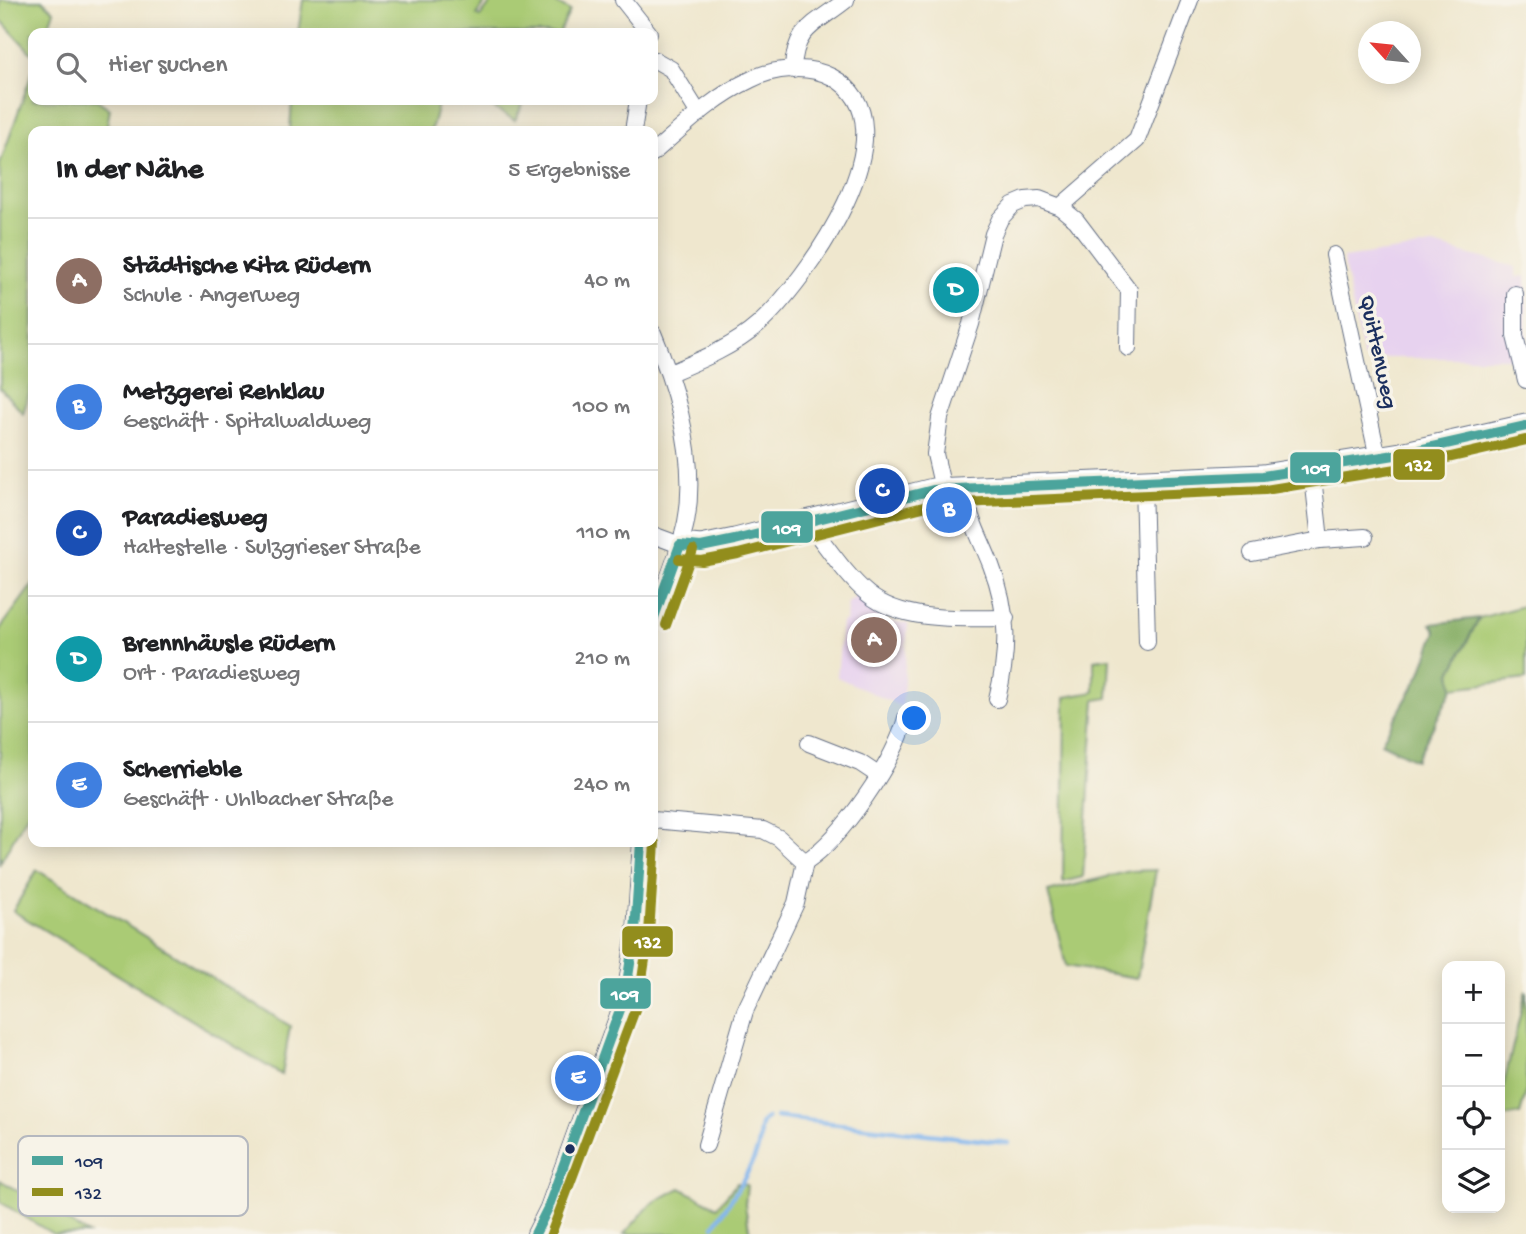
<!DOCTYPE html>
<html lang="de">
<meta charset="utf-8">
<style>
body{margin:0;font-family:"Gochi Hand",sans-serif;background:#f6f6f6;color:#202124}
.controls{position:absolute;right:21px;bottom:21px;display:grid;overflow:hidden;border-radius:14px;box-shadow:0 4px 18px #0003}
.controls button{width:63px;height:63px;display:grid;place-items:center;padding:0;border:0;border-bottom:2px solid #e0e0e0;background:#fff;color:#202124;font:35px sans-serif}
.compass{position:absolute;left:1358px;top:21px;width:63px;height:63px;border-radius:50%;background:#fff;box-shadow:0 4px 18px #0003;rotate:297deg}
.you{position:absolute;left:915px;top:719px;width:24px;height:24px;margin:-18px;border:5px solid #fff;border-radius:50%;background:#1a73e8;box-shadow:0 0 0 10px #1a73e833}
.badge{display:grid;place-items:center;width:46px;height:46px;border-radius:50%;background:#7c3aed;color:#fff;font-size:23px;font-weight:700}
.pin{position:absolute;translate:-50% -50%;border:4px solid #fff;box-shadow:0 2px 7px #0006}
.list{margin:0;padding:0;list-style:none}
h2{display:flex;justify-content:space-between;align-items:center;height:91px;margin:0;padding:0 28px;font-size:30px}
h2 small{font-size:23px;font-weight:400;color:#757577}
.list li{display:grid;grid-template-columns:46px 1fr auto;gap:21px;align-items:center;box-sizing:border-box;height:126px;padding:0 28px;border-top:2px solid #e0e0e0}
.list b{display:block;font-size:26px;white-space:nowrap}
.list p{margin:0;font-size:23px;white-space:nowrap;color:#757577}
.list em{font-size:23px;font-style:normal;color:#757577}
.icon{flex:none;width:38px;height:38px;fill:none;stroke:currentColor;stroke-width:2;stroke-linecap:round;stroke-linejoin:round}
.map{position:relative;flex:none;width:1526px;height:1234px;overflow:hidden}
.search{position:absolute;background:#fff;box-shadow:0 4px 18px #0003;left:28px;top:28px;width:630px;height:77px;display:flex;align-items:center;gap:18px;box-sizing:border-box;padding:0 24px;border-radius:14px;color:#757577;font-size:26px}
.panel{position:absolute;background:#fff;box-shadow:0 4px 18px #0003;left:28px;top:126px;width:630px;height:721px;border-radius:14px}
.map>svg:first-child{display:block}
</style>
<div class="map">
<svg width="1526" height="1234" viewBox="0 0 1526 1234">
<rect width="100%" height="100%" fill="#f7f3e8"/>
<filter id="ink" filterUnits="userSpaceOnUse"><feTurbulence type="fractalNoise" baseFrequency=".0143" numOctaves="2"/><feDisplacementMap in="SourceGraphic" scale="14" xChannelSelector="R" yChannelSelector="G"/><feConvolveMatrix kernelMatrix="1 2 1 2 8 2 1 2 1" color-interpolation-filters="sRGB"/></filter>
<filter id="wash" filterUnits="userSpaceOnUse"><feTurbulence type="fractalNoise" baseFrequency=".00686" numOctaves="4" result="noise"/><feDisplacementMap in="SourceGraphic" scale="28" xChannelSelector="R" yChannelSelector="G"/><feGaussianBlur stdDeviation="1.57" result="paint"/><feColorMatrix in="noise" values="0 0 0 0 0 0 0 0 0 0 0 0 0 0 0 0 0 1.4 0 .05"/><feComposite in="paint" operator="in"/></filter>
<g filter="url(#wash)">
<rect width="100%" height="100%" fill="#efe7ce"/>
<g fill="#e7d2ef">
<path d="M1433,245L1516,267V277L1526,276V358H1363L1343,258Z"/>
<path d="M861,592L886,608L885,621L908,623L902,707L837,677L842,622L846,621L847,604Z"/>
</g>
<g fill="#aacb74" stroke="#627d69" stroke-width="2">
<path d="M0,0H42L54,11L46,33H33V55L0,19Z"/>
<path d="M303,0H487L477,15L480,17L493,0H551L570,11L559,33H298Z"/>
<path d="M33,70V100H97L110,109L106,131H33V381L23,413L0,388V164Z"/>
<path d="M292,100H439L431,131H290Z"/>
<path d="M479,100H525L515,120Z"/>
<path d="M33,584V804L0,863V629Z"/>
<path d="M1526,605V679L1453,688L1451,673L1479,618Z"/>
<path d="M1110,658L1108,698L1095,700L1083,877L1063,882L1065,697L1094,692V660Z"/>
<path d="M37,870L290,1026L282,1075L13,911Z"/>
<path d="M1156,870L1137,978L1066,966L1048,892L1130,871Z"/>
<path d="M1526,990V1093L1520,1114L1500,1117V1100Z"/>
<path d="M0,1180L88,1234H53L0,1202Z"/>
<path d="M737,1183L747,1185L745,1205L750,1234H624L652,1203L680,1188L717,1207Z"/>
</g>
<path fill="#87af66" stroke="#516f62" stroke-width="2" d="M1479,618L1451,673L1453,688L1416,760L1381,743L1421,673L1436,631L1431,624Z"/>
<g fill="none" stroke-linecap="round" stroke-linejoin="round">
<g stroke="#80b5ee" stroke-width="4.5">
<path d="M776,1117L1008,1143"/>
<path d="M714,1226C729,1202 749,1175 758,1148C761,1138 757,1123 767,1118"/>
</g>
</g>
</g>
<g filter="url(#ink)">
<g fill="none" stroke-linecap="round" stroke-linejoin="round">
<defs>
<g id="street">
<path d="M623,0L649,33"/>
<path d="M655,60L671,69L699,114"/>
<path d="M793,70C794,28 816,24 846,0"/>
<path d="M633,131L638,100"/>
<path d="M653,153C683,127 713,97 750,80C773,68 808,64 832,77C920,124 805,283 758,325C733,347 701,360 670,373"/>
<path d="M1060,207L1137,140L1190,0"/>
<path d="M1334,255L1378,458"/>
<path d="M1515,294V336L1526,380"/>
<path d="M653,333C677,390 698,459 686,522C679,555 664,588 653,620"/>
<path d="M1312,468L1320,540"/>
<path d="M1143,482L1147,642"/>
<path d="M965,488C967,516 981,539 991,565C1009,611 1009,651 997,699"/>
<path d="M943,489L935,454L940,418L971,324L993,234L1000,219L1013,205L1025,200L1039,199L1060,207L1076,220L1129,290L1128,348"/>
<path d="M808,523C827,546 845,575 868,594C903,623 964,618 1006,618"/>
<path d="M653,535L680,545"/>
<path d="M1252,553L1320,540L1365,537"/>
<path d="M809,743L860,763L878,775"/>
<path d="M653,820L763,830L779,838L805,862"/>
<path d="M805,862C843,837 894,762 906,718"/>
<path d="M706,1145L745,1011L796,903L805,862"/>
<path d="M535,1234L548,1208L625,996L635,932L641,842"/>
</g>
<path id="secondary" d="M680,545L701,547L735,540L933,490L1263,476L1401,454L1526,426"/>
</defs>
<use href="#street" stroke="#656f85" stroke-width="18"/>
<use href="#secondary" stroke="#656f85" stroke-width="25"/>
<use href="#street" stroke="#fff" stroke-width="16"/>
<use href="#secondary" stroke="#fff" stroke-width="23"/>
<defs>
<g id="bus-1">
<path d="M680,545L701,547L735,540L933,490L1263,476L1401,454L1526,426"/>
<path d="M653,620L680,545"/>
<path d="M535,1234L548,1208L625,996L635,932L641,842"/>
</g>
<g id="bus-2">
<path d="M679,559L702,561L738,554L935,504L1265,490L1403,468L1526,440"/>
<path d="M666,625L693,550"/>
<path d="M551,1234L639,999L649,933L655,843"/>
</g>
</defs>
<use href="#bus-1" stroke="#f7f3e8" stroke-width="16"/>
<use href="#bus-2" stroke="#f7f3e8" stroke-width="16"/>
<use href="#bus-1" stroke="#4ca49c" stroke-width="10"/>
<use href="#bus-2" stroke="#928d1d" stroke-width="10"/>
</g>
</g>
<circle fill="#1b2f5e" stroke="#f7f3e8" stroke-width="2.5" cx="570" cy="1149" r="6"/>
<g text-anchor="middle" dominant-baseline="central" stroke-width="7" stroke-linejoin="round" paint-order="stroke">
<g font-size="23" fill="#1b2f5e" stroke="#f7f3e8">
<text transform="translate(1377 352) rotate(78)">Quittenweg</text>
</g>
</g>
<rect x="18" y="1136" width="230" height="80" rx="10" fill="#f7f3e8" stroke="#b5b8bf" stroke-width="2"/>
<rect x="32" y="1156" width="31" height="9" fill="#4ca49c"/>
<rect x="32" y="1188" width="31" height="8" fill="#928d1d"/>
<g font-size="19" fill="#1b2f5e">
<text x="75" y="1167">109</text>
<text x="75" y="1199">132</text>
</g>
<g stroke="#f7f3e8" stroke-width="2.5">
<rect x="1392" y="448" width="54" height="33" rx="7" fill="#928d1d"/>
<rect x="1289" y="451" width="53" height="33" rx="7" fill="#4ca49c"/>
<rect x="760" y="510" width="54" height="34" rx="7" fill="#4ca49c"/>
<rect x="621" y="925" width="53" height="33" rx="7" fill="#928d1d"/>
<rect x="599" y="977" width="53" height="33" rx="7" fill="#4ca49c"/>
</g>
<g font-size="19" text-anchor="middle" font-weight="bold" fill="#fff">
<text x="1419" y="471">132</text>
<text x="1316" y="474">109</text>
<text x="787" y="534">109</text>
<text x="648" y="948">132</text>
<text x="625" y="1000">109</text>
</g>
</svg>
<div class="controls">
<button>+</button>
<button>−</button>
<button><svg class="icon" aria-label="locate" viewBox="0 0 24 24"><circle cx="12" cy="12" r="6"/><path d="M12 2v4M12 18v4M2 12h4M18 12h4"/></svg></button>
<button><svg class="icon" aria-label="layers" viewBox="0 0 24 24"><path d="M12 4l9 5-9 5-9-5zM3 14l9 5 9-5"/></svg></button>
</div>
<svg class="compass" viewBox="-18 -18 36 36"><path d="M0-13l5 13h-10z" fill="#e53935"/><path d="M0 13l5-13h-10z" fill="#757577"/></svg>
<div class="you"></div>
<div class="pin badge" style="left:874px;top:640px;background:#8d6e63">A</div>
<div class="pin badge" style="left:949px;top:510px;background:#3f7fe0">B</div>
<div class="pin badge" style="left:882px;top:491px;background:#1a4fb4">C</div>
<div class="pin badge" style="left:956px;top:290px;background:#0f9aa8">D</div>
<div class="pin badge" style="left:578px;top:1078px;background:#3f7fe0">E</div>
<div class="search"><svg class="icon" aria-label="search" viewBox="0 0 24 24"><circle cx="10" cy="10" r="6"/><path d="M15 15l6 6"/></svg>Hier suchen</div>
<section class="panel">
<h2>In der Nähe<small>5 Ergebnisse</small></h2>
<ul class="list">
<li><span class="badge" style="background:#8d6e63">A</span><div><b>Städtische Kita Rüdern</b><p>Schule · Angerweg</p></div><em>40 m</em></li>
<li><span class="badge" style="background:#3f7fe0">B</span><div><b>Metzgerei Rehklau</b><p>Geschäft · Spitalwaldweg</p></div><em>100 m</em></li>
<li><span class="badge" style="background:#1a4fb4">C</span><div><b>Paradiesweg</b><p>Haltestelle · Sulzgrieser Straße</p></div><em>110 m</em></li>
<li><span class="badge" style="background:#0f9aa8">D</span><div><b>Brennhäusle Rüdern</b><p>Ort · Paradiesweg</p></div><em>210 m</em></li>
<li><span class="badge" style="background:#3f7fe0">E</span><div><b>Scherrieble</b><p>Geschäft · Uhlbacher Straße</p></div><em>240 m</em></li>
</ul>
</section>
</div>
